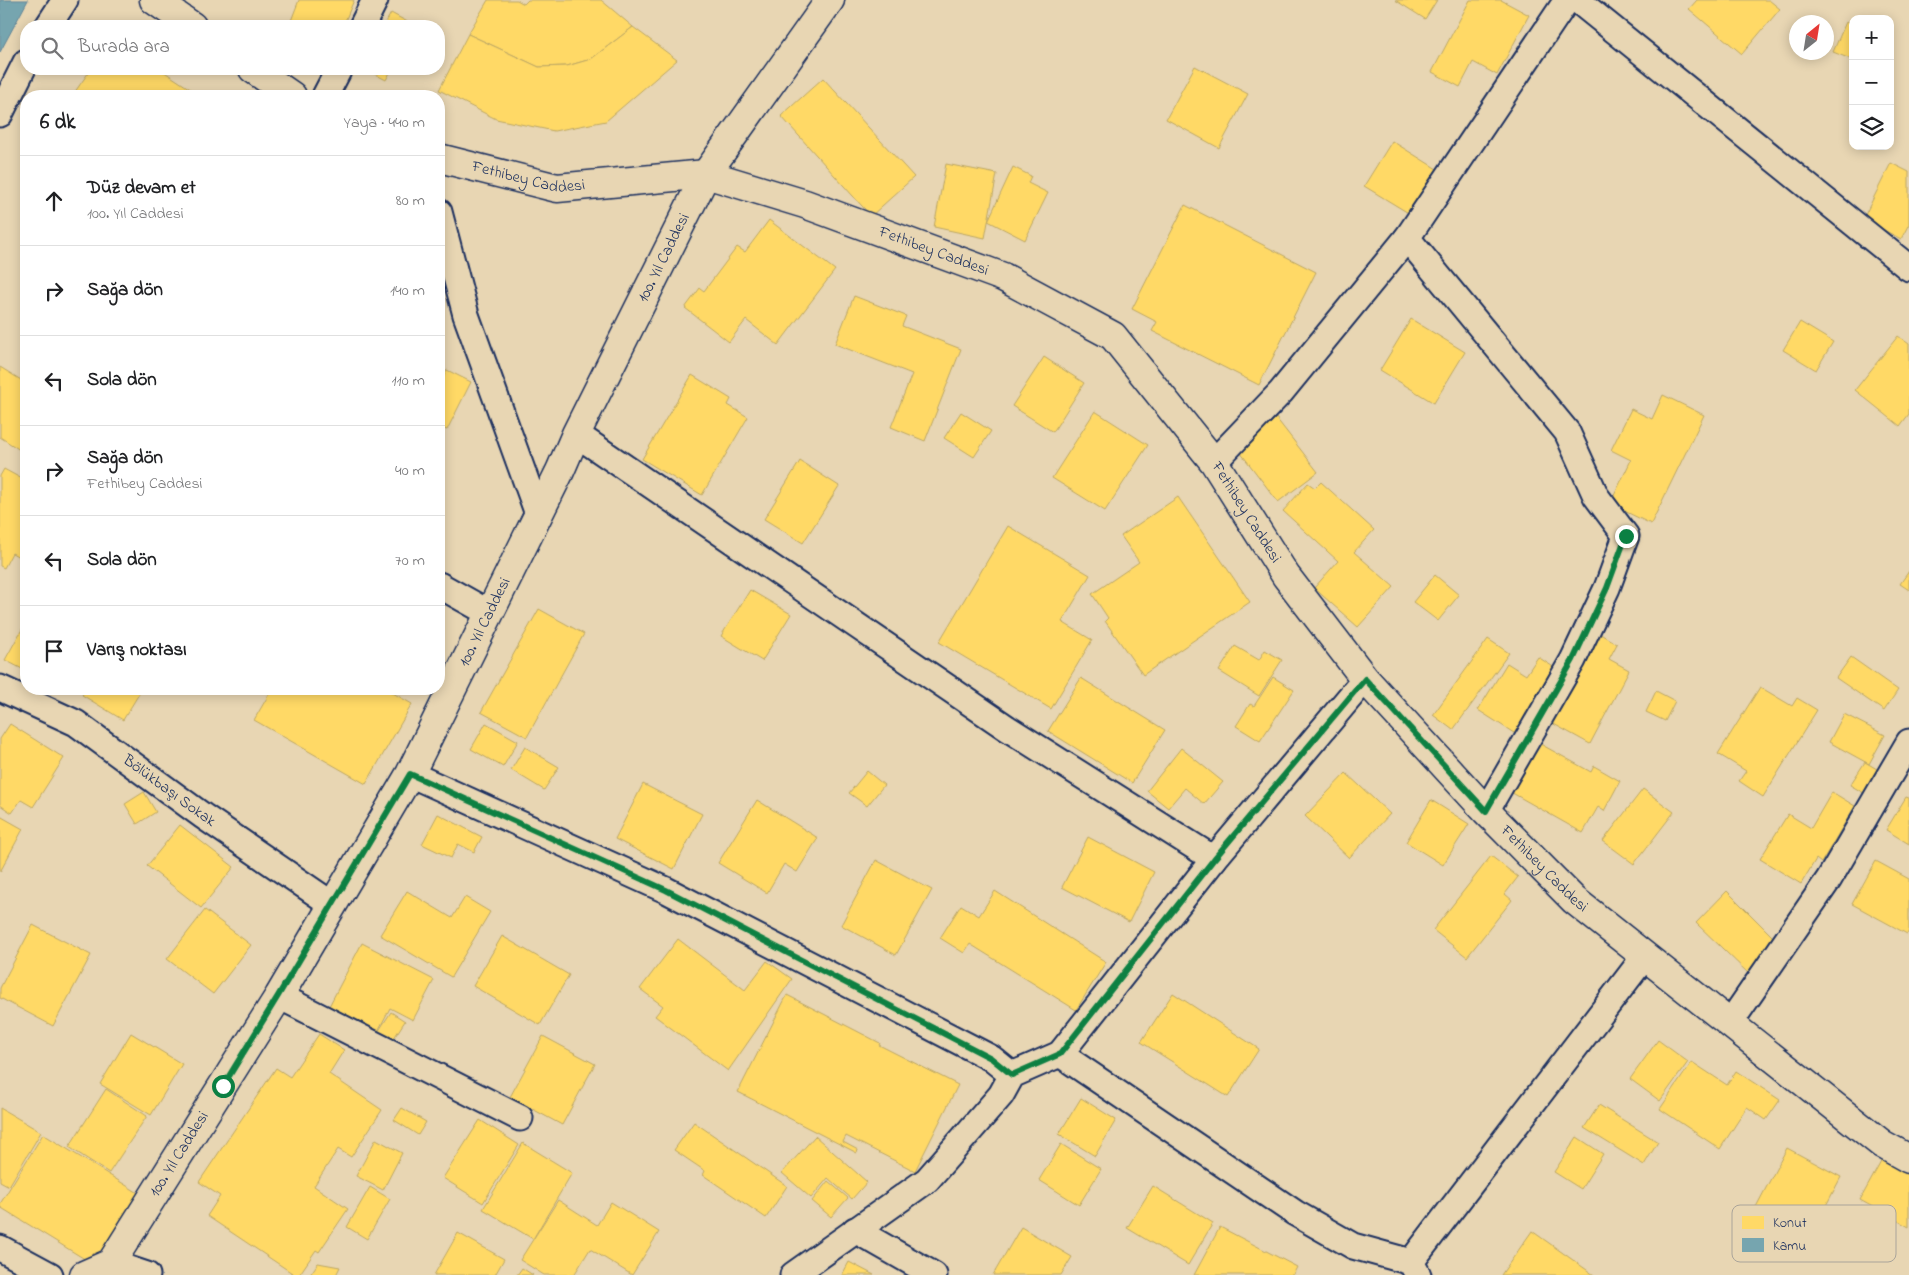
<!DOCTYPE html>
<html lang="tr">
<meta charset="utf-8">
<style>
body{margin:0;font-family:"Indie Flower",sans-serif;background:#f2f2f2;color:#202124}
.controls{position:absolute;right:15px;top:15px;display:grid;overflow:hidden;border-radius:10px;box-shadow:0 2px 12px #0003}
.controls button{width:45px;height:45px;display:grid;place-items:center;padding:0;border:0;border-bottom:1px solid #e0e0e0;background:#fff;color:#202124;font:25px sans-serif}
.compass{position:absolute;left:1789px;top:15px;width:45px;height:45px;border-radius:50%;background:#fff;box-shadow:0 2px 12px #0003;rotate:30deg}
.stop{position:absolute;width:15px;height:15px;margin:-11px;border:4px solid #0b8043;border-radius:50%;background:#fff}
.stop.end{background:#0b8043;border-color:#fff;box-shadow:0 1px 5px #0008}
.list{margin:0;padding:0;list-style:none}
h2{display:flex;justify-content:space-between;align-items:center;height:65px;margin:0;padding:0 20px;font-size:21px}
h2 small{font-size:16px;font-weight:400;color:#757577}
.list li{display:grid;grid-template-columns:32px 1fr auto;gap:15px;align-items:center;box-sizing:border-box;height:90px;padding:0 20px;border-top:1px solid #e0e0e0}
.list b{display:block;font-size:19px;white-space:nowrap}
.list p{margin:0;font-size:16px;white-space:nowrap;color:#757577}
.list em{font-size:16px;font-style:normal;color:#757577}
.icon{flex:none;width:28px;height:28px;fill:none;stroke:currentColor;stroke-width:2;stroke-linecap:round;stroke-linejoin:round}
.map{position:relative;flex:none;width:1909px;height:1275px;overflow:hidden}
.search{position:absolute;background:#fff;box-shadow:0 2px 12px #0003;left:20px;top:20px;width:425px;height:55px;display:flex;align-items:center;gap:12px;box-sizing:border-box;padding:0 18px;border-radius:20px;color:#757577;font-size:19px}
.panel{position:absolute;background:#fff;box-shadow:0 2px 12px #0003;left:20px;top:90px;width:425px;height:605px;border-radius:20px}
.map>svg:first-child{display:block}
</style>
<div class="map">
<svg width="1909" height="1275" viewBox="0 0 1909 1275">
<rect width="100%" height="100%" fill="#e8d6b3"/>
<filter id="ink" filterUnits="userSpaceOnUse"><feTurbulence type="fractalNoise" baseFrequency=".02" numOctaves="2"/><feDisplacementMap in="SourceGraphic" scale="10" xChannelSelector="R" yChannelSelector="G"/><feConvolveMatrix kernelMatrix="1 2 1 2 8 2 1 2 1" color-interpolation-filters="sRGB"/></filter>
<g filter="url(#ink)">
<g fill="#ffd966" stroke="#bba664">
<path d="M299,0H354L343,26H289Z"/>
<path d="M488,0H517L524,4L528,0H601L633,27L591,59L567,66L539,67L468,34Z"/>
<path d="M1395,0H1437L1425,19Z"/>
<path d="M1470,0H1501L1529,15L1497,75L1473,62L1460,87L1432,72Z"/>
<path d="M1697,0H1769L1780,9L1742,54L1689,9Z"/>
<path d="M391,13L415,26H384Z"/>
<path d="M1846,22L1853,25V60L1833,52Z"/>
<path d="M633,27L677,60L606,121L554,131L496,119L439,90L468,34L539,67L567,66L591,59Z"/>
<path d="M1195,66L1248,94L1219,148L1166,119Z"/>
<path d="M91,69H160L201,96H72Z"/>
<path d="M365,69H392L386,80Z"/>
<path d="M823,78L914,177L871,216L781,116Z"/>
<path d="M1392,141L1437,169L1410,214L1364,186Z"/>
<path d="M1891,163L1909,172V224L1901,239L1863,219Z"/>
<path d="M946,164L997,174L985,238L934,227Z"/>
<path d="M1013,167L1031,176L1028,183L1048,193L1025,240L988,221Z"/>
<path d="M1185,205L1316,272L1259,385L1152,331L1157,322L1132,309Z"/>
<path d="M769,220L835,270L778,345L746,320L729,342L685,308L700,288L704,291L737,247L745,252Z"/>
<path d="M854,296L906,316L902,326L961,349L925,441L891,427L912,374L835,344Z"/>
<path d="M1411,319L1465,352L1434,403L1380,370Z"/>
<path d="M1800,322L1833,342L1816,370L1783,350Z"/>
<path d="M1898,336L1909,344V414L1900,426L1855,390Z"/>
<path d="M1044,357L1084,383L1053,432L1012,406Z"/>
<path d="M0,367L26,383V454L0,437Z"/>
<path d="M447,370L471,382L447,430L439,427V379L442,380Z"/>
<path d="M692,375L731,399L728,405L748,417L702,495L642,459Z"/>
<path d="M1663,395L1704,415L1651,524L1610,504L1631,460L1611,450L1631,409L1652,419Z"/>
<path d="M1095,411L1148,445L1105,511L1052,478Z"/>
<path d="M961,412L991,431L974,457L944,438Z"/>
<path d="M1276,418L1318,472L1278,502L1237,448Z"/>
<path d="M800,461L839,486L803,543L764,519Z"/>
<path d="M4,469L26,481V554L23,559L12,553L4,568L0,566V476Z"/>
<path d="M1321,482L1374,530L1354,552L1394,587L1358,627L1314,588L1338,561L1283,511L1308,483L1315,488Z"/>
<path d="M1178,497L1250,602L1143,675L1105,621L1108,618L1092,594L1139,562L1121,536Z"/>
<path d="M1008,526L1090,575L1062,622L1092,640L1051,709L939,642Z"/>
<path d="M1909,571V590L1900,584Z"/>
<path d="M1435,575L1459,595L1438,621L1413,602Z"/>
<path d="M750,590L791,614L762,661L721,636Z"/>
<path d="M539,609L584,634L527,737L481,712Z"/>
<path d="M26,622V671L5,660Z"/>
<path d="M1597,632L1617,644L1609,659L1629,670L1590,744L1550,722Z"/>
<path d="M1488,639L1509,653L1453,730L1433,715Z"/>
<path d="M1235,646L1259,660L1265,650L1282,660L1259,696L1219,671Z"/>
<path d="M1538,657L1558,670L1517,735L1478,710L1507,663L1526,675Z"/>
<path d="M1851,657L1898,690L1884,711L1836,678Z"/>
<path d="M1273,677L1294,690L1260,741L1236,726L1250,704L1254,706Z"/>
<path d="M1081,678L1165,730L1132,783L1048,731Z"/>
<path d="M1760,687L1792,706L1797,698L1817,710L1763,797L1739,781L1746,771L1718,754Z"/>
<path d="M86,689H142L123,720L82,695Z"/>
<path d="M272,689H386L412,704L366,784L254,720Z"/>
<path d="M1656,691L1675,701L1665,721L1646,712Z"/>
<path d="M1844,714L1885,735L1869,764L1829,742Z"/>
<path d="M486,723L518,741L503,767L471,749Z"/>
<path d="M10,724L64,758L33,807L21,800L12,813L0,805V739Z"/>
<path d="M1535,741L1591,772L1594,766L1620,781L1604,811L1598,807L1583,833L1507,790Z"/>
<path d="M525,747L559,767L544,790L511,770Z"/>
<path d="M1181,748L1223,782L1204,804L1185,788L1168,808L1147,791Z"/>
<path d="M1865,762L1882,772L1867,795L1850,785Z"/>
<path d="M867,771L884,785L867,806L849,793Z"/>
<path d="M1346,773L1390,814L1349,858L1305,816Z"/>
<path d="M643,784L702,814L674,869L615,839Z"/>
<path d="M1643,789L1674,812L1634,864L1603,841Z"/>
<path d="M144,792L156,812L137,824L125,804Z"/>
<path d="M1832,792L1855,806L1821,863L1816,859L1801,884L1760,859L1788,814L1811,828Z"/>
<path d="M1906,797L1909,798V844L1886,830Z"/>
<path d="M757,800L818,838L797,872L784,864L767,893L718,863Z"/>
<path d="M1431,800L1469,824L1443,865L1406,842Z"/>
<path d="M438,814L482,837L474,852L458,844L451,858L422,844Z"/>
<path d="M0,816L23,829L0,872Z"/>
<path d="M180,825L234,867L201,908L147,866Z"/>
<path d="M1088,837L1154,872L1129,922L1062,887Z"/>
<path d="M1491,856L1518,877L1505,894L1512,900L1467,957L1433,930Z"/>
<path d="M876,860L932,890L896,955L841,925Z"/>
<path d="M1876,861L1909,879V931L1907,934L1852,904Z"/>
<path d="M407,891L452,918L465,897L490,912L451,977L380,935Z"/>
<path d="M995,891L1106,962L1076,1010L970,944L964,953L940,938L961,905L979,916Z"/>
<path d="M1727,891L1779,943L1749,974L1696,923Z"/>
<path d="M205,910L251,945L213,994L167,959Z"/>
<path d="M33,925L91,955L53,1026L0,998V988Z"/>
<path d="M502,936L569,975L540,1025L473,986Z"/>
<path d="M678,939L745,990L767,961L792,979L728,1071L655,1016L663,1006L640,989Z"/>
<path d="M362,943L434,980L413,1020L390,1008L376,1035L327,1010Z"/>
<path d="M1173,993L1259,1049L1228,1097L1141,1042Z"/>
<path d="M787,995L880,1043L879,1045L958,1085L915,1171L846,1136L843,1142L858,1150L857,1153L738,1092Z"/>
<path d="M391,1012L405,1021L392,1041L378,1032Z"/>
<path d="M131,1033L182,1064L151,1115L100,1084Z"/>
<path d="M319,1034L344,1050L329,1074L382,1110L351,1157L338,1149L314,1186L348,1209L319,1252L316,1250L299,1275H295L207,1216L220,1196L199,1182L276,1068L290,1077Z"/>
<path d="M543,1036L595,1064L562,1125L510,1097Z"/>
<path d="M1658,1040L1688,1062L1660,1101L1630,1079Z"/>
<path d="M1692,1062L1727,1085L1736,1071L1780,1100L1766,1120L1747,1107L1720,1149L1660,1109Z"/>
<path d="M106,1089L147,1116L109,1173L69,1147Z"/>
<path d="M1081,1098L1116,1120L1095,1156L1059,1134Z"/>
<path d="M1599,1105L1658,1142L1644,1165L1584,1128Z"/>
<path d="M0,1108L41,1132L9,1186L0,1181Z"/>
<path d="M402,1108L426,1122L418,1135L394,1120Z"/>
<path d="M480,1120L519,1145L483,1203L443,1178Z"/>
<path d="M694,1122L787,1186L766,1218L703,1175L705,1171L674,1150Z"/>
<path d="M43,1134L140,1194L96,1266L0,1207V1204Z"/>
<path d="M815,1136L867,1182L852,1199L828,1178L811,1198L782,1173Z"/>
<path d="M1577,1137L1603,1154L1581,1189L1554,1172Z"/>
<path d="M376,1139L402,1153L383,1190L356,1176Z"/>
<path d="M523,1143L572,1173L533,1239L483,1209Z"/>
<path d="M1061,1144L1101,1169L1079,1205L1039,1180Z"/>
<path d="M1787,1148L1841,1177L1800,1255L1746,1226Z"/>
<path d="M1888,1149L1909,1161V1227L1860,1200Z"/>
<path d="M828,1181L848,1198L831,1217L812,1201Z"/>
<path d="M1153,1186L1213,1223L1188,1265L1127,1228Z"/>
<path d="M370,1187L390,1199L367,1239L347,1227Z"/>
<path d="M558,1200L597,1225L611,1202L659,1232L632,1275L590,1249L574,1275H544L520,1260Z"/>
<path d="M1021,1227L1072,1257L1061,1275H993Z"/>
<path d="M1220,1227L1297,1267L1293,1275H1194Z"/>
<path d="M1532,1231L1594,1275H1501Z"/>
<path d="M458,1233L504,1259L495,1275H434Z"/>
<path d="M849,1262L874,1275H842Z"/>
<path d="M318,1263L340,1267L336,1275H310Z"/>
<path d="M522,1268L533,1275H517Z"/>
</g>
<path fill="#76a5af" stroke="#5b8297" d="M0,0H28L0,52Z"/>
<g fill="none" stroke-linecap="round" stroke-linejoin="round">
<defs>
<g id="street">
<path d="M1577,0L1909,268"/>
<path d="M48,26L65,0"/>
<path d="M362,26L375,0"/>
<path d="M325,96L339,69"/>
<path d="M0,114L26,62"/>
<path d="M439,212L466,315L538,514"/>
<path d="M1407,238L1567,432L1596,496L1626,536L1607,588L1573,660L1486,811"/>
<path d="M576,434L1007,728L1214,859"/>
<path d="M1214,462L1281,392L1407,238L1567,0"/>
<path d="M439,585L489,613"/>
<path id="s1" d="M0,688L76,723L203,816L333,905"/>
<path d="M410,774L666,890L991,1058L1012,1075"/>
<path d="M279,996L520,1118"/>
<path d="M1730,1023L1829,879L1909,742"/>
<path d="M1060,1054L1295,1213L1353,1246L1411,1262L1418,1275"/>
<path d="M855,1230L934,1275"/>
<path d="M0,1248L50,1275"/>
<path d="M1411,1262L1645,956"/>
<path d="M111,1263L147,1275"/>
<path d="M793,1275L927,1180L1001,1095L1012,1075L1060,1054L1214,859L1365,679"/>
</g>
<g id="secondary">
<path d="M154,0L192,26"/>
<path d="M253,69L292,96"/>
<path id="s2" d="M439,158L557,188L706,174L805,204L1003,277L1113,336L1214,462L1286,576L1365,679L1486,811L1574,900L1882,1144L1909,1159"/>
<path id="s3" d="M84,1275L111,1263L279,996L410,774L560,471L576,434L706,174L830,0"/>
</g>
</defs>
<use href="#street" stroke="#1b2f5e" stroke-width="29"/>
<use href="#secondary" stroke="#1b2f5e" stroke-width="31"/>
<use href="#street" stroke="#e8d6b3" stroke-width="25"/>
<use href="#secondary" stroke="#e8d6b3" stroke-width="28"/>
</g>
</g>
<g fill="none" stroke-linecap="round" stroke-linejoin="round" filter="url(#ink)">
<path stroke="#0b8043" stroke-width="6" d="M223,1086L278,996L410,774L666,890L991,1058L1012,1075L1060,1054L1214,859L1365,679L1486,811L1573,660L1607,588L1626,536"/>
</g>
<g text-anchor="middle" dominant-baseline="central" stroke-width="5" stroke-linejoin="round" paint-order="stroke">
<g font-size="16" fill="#1b2f5e" stroke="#e8d6b3">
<text stroke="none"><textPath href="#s2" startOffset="92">Fethibey Caddesi</textPath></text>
<text stroke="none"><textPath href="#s2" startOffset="512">Fethibey Caddesi</textPath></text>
<text stroke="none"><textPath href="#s3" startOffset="1178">100. Yıl Caddesi</textPath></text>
<text stroke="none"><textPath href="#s2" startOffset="932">Fethibey Caddesi</textPath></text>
<text stroke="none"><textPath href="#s3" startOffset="772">100. Yıl Caddesi</textPath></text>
<text stroke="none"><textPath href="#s1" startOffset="199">Bölükbaşı Sokak</textPath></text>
<text stroke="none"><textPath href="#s2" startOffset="1398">Fethibey Caddesi</textPath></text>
<text stroke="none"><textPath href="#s3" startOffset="158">100. Yıl Caddesi</textPath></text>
</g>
</g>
<rect x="1732" y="1205" width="164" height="57" rx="8" fill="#e8d6b3" stroke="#aaa49a" stroke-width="1"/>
<rect x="1742" y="1216" width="22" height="13" fill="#ffd966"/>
<rect x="1742" y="1238" width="22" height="14" fill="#76a5af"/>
<g font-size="14" fill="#1b2f5e">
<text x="1773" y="1227">Konut</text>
<text x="1773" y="1250">Kamu</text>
</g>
</svg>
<div class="controls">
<button>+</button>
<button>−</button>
<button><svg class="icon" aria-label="layers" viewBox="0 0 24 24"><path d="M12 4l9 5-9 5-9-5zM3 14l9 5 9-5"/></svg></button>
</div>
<svg class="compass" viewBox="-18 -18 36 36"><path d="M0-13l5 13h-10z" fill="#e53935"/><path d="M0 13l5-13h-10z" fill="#757577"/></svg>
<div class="stop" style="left:223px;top:1086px"></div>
<div class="stop end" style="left:1626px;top:536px"></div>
<div class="search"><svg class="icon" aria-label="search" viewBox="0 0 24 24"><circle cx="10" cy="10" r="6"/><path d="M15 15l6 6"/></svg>Burada ara</div>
<section class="panel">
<h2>6 dk<small>Yaya · 440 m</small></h2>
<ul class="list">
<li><svg class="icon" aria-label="ahead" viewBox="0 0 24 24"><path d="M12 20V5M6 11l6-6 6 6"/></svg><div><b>Düz devam et</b><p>100. Yıl Caddesi</p></div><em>80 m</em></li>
<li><svg class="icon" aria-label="right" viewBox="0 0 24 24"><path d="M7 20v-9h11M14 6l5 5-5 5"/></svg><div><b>Sağa dön</b></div><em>140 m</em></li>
<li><svg class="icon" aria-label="left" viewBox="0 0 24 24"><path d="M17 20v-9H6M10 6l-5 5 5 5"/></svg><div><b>Sola dön</b></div><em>110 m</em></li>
<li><svg class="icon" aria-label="right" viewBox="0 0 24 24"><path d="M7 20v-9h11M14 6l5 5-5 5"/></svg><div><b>Sağa dön</b><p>Fethibey Caddesi</p></div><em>40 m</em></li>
<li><svg class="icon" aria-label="left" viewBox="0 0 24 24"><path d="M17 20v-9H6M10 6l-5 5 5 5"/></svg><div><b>Sola dön</b></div><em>70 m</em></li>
<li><svg class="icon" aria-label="arrive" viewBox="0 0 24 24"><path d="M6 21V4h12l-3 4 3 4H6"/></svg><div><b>Varış noktası</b></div></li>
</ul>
</section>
</div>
